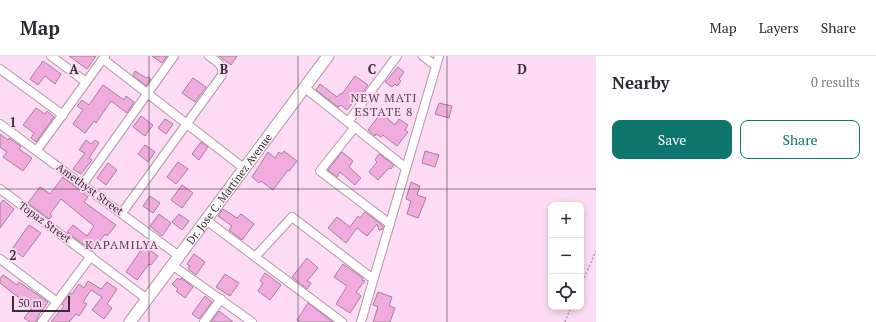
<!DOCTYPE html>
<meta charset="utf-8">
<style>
body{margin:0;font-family:"PT Serif",serif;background:#f7f7f7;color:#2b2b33}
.controls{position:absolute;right:12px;bottom:12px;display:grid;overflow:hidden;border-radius:8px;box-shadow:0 2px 6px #0003}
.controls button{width:36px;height:36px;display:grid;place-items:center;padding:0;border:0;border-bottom:1px solid #e1e1e2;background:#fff;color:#2b2b33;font:20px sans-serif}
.scale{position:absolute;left:12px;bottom:10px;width:58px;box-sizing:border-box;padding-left:4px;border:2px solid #3a2d37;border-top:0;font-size:11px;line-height:14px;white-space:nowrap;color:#3a2d37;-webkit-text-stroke:3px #fddbf4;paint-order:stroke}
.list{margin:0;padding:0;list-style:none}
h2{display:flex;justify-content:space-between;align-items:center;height:52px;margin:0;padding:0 16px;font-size:17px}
h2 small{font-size:13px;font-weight:400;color:#7c7c81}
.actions{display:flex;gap:8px;padding:12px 16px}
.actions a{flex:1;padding:9px 0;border:1px solid #0f766e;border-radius:8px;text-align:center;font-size:14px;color:#0f766e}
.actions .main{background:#0f766e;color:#fff}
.icon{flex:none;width:22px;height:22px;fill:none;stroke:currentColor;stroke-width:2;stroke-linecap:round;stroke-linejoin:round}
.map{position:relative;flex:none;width:596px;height:266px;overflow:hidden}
header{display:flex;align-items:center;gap:24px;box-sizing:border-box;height:56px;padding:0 20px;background:#fff;border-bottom:1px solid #e1e1e2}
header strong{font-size:19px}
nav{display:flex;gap:22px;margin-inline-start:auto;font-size:14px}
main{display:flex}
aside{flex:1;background:#fff}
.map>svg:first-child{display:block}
</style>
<header>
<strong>Map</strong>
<nav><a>Map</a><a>Layers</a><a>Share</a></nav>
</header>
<main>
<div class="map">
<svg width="596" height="266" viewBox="0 0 596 266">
<rect width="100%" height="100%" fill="#fddbf4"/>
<g fill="#f2abdf" stroke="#a18298">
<path d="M69,0H96L87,13Z"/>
<path d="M152,0H167L162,7Z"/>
<path d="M219,0H237L231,9Z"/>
<path d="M43,5L61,18L55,28L45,20L38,29L30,23Z"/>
<path d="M398,11L404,16L399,23L401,25L397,30L395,28L392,31L385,26Z"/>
<path d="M135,15L146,22L148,21L151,23L146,30L133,19Z"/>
<path d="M355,20L368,29L356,45L355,44L347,54L341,49L338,51L316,34L320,28L337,41L341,37L342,38Z"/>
<path d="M193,22L206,31L195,46L182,37Z"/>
<path d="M103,29L124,44L126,40L134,46L127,57L111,45L96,67L94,65L85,77L73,68L83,54L77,50L82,44L89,49Z"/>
<path d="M439,47L452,50L449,62L435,58Z"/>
<path d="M36,52L45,58L47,55L54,61L36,86L31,82L34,77L23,69Z"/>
<path d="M381,57L395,69L399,63L408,69L405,74L408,76L397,90L383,79L381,81L376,78L375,80L368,74Z"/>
<path d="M141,60L153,69L145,80L133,71Z"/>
<path d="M165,63L173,68L166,78L158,72Z"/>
<path d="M0,78L8,84L9,82L20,90H21L19,93L32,102L23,115L3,101L7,96L0,91Z"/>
<path d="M86,84L91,88L95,84L99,87L89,102L92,104L81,118L73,113L85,97L79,94Z"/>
<path d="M201,86L208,91L199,104L192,98Z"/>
<path d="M145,89L155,96L148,106L138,98Z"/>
<path d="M284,95L297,105L289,115L288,114L273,134L261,125L259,127L252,121L268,96L275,102L279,96L282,98Z"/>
<path d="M425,95L439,99L435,111L422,107Z"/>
<path d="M342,96L353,105L349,111L361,122L355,129L340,116L337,121L328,114Z"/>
<path d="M379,98L394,109L391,113L389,112L378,124L369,116L377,106L375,104Z"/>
<path d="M178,106L188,113L176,128L167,121Z"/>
<path d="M108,107L117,114L106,129L97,122Z"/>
<path d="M63,121L88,141L84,146L116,169L107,180L105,178L92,195L67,176L73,169L87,180L94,170L61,143L50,158L52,160L49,163L28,147L40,131L50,138Z"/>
<path d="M411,126L420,130L417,139L426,142L418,162L407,158L411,145L406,143Z"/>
<path d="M182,129L193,137L182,152L171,144Z"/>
<path d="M150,140L160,147L153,157L143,150Z"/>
<path d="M3,144L14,153L0,172V148Z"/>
<path d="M223,153L237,162L241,158L254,168L242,184L229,174L232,170L218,160Z"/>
<path d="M365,156L383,170V173L379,174L377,168L367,180L357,172L346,187L328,172L337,161L350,171L358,160L360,162Z"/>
<path d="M159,158L171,167L162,180L150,170Z"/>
<path d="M179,158L189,165L182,174L172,166Z"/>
<path d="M29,169L41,177L23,201L12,193Z"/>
<path d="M144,190L158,200L151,209L149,208L137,224L126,216Z"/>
<path d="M194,198L205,206L196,219L188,213L190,210L187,208Z"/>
<path d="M307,202L318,212L307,225L311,227L307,233L292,221Z"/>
<path d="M343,208L363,222L362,224L365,225L356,236L361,240L350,257L336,248L347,230L334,221Z"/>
<path d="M265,217L281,229L270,244L258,235L263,227L260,225Z"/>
<path d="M225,218L239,227L230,240L216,231Z"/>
<path d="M3,219L17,229L19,226L48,246L39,259L36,266H30L24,262L32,252L0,227V223Z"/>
<path d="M178,222L180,224L181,222L193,231L185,242L176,235L178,233L172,228Z"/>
<path d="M88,225L101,233L107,226L117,233L107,248L112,252L104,263L92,254L102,241L91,234L83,246L87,248L79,260L76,258L69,266H51L64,250L62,248L70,237L72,238L79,228L84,232Z"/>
<path d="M378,236L392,241L389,250L395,252L390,266H373L378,251L373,249Z"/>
<path d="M205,240L212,246L199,263L192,258Z"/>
<path d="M308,247L333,266H300L297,264Z"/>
<path d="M219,255L233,266H211Z"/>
</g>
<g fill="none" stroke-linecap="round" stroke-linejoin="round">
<defs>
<g id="minor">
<path d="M51,0L86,26"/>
<path d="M423,0L436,10"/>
<path d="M103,3L245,113"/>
<path d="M0,13L63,59"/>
<path d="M305,32L406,112"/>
<path d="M348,66L397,0"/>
<path d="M0,68L179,200"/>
<path d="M355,71L320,115L390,168"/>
<path d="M37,94L105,0"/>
<path d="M83,128L174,0"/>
<path d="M0,133L147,243"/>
<path d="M122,157L222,19C224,9 216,5 209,0"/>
<path d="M206,164L342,266"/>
<path d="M255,201L292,161L373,223"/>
<path d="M0,203L57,246"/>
<path d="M172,209L252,266"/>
<path d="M42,266L91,200"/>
<path d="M204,266L221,243"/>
<path d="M361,266L439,0"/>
</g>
<g id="tertiary">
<path id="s1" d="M130,266L328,0"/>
</g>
</defs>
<use href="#minor" stroke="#b495ab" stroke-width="10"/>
<use href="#tertiary" stroke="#b495ab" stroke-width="13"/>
<g stroke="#b298ab" stroke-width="1.5" stroke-dasharray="2 2" stroke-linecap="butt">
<path d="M581,229L596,195"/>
<path d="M565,266L571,251"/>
</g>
<use href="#minor" stroke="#fff" stroke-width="8"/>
<use href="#tertiary" stroke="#fff" stroke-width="11"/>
</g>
<path fill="none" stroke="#3a2d37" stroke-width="1" stroke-opacity="0.55" d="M149,0V266M298,0V266M447,0V266M0,133H596"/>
<g text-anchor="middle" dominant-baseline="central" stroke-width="3.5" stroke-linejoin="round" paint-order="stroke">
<g font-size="11" fill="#3a2d37" stroke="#fddbf4">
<text transform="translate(90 133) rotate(36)">Amethyst Street</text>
<text stroke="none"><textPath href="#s1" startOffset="166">Dr. Jose C. Martinez Avenue</textPath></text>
<text transform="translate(45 166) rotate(36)">Topaz Street</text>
</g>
<g font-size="12" letter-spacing="1" fill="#5a3f53" stroke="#fddbf4">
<text x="384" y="41">NEW MATI<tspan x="384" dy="14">ESTATE 8</tspan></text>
<text x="122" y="188">KAPAMILYA</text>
</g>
</g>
<g font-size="13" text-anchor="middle" font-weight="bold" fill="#3a2d37" stroke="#fddbf4" stroke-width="3.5" stroke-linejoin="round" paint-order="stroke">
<text x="74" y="18">A</text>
<text x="224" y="18">B</text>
<text x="372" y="18">C</text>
<text x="522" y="18">D</text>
<text x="13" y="71">1</text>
<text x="13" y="204">2</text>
</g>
</svg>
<div class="controls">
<button>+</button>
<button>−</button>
<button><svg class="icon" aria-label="locate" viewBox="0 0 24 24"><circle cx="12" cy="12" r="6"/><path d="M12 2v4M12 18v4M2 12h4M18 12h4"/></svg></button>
</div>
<div class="scale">50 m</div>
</div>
<aside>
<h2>Nearby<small>0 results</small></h2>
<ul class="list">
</ul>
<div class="actions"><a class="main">Save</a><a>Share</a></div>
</aside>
</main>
